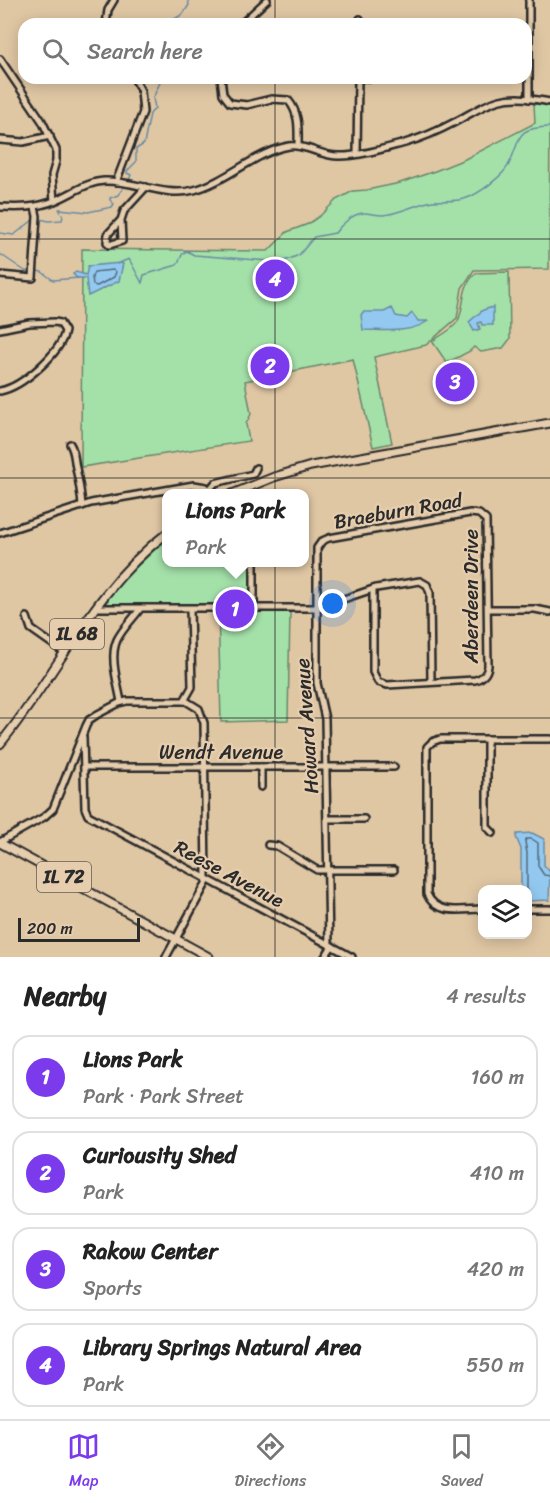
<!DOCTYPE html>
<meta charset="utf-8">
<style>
body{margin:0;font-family:Sriracha,sans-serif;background:#f2f2f2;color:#222}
.controls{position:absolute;right:18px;bottom:18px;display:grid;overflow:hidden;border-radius:12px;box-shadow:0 3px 15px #0003}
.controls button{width:54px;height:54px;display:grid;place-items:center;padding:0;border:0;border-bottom:2px solid #e0e0e0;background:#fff;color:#222;font:30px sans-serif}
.scale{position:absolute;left:18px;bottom:15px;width:122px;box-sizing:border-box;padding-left:6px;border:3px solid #2b2b2b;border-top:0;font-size:16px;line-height:21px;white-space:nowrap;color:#2b2b2b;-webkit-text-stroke:4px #e5cdad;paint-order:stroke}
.you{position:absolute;left:333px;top:604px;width:21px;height:21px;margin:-15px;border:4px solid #fff;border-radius:50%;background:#1a73e8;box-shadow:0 0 0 9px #1a73e833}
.badge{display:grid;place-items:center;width:39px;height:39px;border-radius:50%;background:#7c3aed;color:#fff;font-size:20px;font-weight:700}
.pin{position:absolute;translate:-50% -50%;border:3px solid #fff;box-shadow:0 2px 6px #0006}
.popup{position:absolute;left:162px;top:489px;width:147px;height:78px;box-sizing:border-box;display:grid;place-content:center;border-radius:12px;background:#fff;filter:drop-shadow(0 2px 4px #0005);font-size:20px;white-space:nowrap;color:#767676}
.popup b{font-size:22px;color:#222}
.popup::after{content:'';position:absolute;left:50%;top:100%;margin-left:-12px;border:12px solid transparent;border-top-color:#fff}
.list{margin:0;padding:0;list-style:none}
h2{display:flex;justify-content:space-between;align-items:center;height:78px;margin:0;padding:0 24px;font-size:26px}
h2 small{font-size:20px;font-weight:400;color:#767676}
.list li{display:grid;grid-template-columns:39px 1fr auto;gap:18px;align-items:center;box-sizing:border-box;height:84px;margin:0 12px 12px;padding:0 12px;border:2px solid #e0e0e0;border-radius:18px}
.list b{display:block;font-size:22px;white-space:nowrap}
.list p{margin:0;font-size:20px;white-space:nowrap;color:#767676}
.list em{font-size:20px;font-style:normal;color:#767676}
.icon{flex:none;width:33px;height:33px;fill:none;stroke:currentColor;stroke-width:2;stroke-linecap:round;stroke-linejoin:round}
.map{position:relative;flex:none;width:550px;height:957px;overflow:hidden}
.search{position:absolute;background:#fff;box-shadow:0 3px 15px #0003;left:18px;right:18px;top:18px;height:66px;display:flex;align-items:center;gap:15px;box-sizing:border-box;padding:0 21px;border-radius:18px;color:#767676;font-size:22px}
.sheet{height:462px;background:#fff}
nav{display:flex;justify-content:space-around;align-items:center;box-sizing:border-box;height:84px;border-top:2px solid #e0e0e0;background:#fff;font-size:16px;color:#767676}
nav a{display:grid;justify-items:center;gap:3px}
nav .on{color:#7c3aed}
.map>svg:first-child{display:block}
</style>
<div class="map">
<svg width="550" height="957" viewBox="0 0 550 957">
<rect width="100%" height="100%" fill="#e0c7a4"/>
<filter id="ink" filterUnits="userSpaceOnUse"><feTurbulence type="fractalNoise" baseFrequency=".0167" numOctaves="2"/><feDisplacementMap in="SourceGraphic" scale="12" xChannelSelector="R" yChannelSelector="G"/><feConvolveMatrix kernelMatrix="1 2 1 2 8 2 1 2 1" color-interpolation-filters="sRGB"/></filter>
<g filter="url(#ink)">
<g fill="#a4e1a9" stroke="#68866a" stroke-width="1.5">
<path d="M534,104L550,105L549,269L474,270L462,288L457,318L426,345L374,357L392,443L373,447L353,359L245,381L251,414L246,424L249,441L81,467L82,249L268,251L287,232L308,224L321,215L336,200L353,191L367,190L400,183L435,171L465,159L535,123Z"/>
<path d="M509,272L510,339L503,348L481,352L474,347L470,351L447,363L432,341C440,336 454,329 458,321C466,303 460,288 476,273Z"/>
<path d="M166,539V562L251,563V612H290L288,720L221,722L218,606H108L107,602L113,589Z"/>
</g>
<g fill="#93c9f1" stroke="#698aa2" stroke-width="1.5">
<path d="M121,263L123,264L119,281L88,296L86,278H77L73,274L76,272L86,275L88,266Z"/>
<path d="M493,307V325H482L481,322L478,323L480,329L474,331L469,322L483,310Z"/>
<path d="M392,308L396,316L407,318L412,313L418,321H428C409,334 384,330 363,330L361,315L363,312H384Z"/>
<path d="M532,833L544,839V865L550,872L549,900L528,901V890L521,889V849L516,837L517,834Z"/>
</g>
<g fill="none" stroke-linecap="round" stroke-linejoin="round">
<g stroke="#556a7a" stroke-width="1.5">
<path d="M113,270L116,272L114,277L97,286L93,285L92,277L94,272Z"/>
<path d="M527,890V853L525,842L526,839H532L538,843V866L544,875L550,876"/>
</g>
<g stroke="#698aa2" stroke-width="1.5">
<path d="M166,24L183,14L189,5L188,0"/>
<path d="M129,180L131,175L127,173V171L136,162V149L144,144L150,114L155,108L153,98L162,78"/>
<path d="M40,219L49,221L62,220L63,216L59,209L88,212L112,207L114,204L110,200V198L118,195L124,187"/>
<path d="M0,233L14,235L33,220"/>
<path d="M0,254L25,271H30"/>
<path d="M117,264L129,259L142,283L144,275L177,265L183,253L187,251L194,255L282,262L299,255L314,237L335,233C341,225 353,213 364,213C370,213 376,215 383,215C399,214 416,204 432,201C442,200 454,202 464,199C478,195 505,175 510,162C522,135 516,128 550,127"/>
<path d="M37,271L42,272L53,280L79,278"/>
</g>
<defs>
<g id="minor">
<path d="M106,24L108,10L114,0"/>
<path d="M241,24L267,0"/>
<path d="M360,24V19"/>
<path d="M0,59L42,121L56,150V161L52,175L54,201"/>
<path d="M221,78L223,94L230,103L247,105L271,99L288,100C300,114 298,129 298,146"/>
<path d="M358,78H386"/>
<path d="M529,99V0"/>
<path d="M0,140L23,142L50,136"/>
<path d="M357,154L358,78"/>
<path d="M116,182L143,112L141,91L134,78"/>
<path d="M0,207C19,208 36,208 54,201C70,195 86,182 104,181C134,180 165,198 194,190C228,181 255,152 289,146C305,144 322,156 338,156C357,157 386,148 405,143C422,138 440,130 455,122C470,114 484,104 500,100C516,96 534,99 550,102"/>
<path d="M121,220L108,234L107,242L109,245L122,241L121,220L124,211L146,187"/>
<path d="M0,275L33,278L37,216L35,207"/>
<path d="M0,329L29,323L55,322L60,323L65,331C61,353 22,387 0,391"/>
<path d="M70,444C75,452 74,459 76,468C79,482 81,491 82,506"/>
<path d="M210,489L215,483L253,474L256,468"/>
<path d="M0,533L91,503L194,485L206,487L217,494"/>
<path d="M254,562V609"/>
<path d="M95,608H317L376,588L420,581L427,585L430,593L431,682"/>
<path d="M488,609H535L550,612"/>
<path d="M27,617L31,629L65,653"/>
<path d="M184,701L192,687L190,609"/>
<path d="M121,702C118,684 109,657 117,640C122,629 133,619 140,609"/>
<path d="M83,737L85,808L88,815L352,957"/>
<path d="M487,739V827L493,833"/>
<path d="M85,767H394"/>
<path d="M261,767V787"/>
<path d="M328,819H364"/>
<path d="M0,842L44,817L53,809L86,726L89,720L98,714L119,703L127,701H186L199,709L204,723L206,879"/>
<path d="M268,845L277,846L317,870H394"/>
<path d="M482,909C463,909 436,916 427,894V747L432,742L440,739H550"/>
<path d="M528,909H550"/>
<path d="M329,945L325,719L317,683V548L322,541L329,538L470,513L479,514L486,520L488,666C487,674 483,678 475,680L387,685L378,682L373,672V589"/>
<path d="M166,957L208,880"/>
<path d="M325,957L332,946"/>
</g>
<g id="major">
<path d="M232,494L274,477L311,466L550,423"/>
<path d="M0,744C57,675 93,589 166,534"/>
<path d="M0,843L209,957"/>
</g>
</defs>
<use href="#minor" stroke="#2b2b2b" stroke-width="10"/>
<use href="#major" stroke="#2b2b2b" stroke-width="11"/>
<use href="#minor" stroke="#e5cdad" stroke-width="5"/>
<use href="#major" stroke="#e5cdad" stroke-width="7"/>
</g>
</g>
<path fill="none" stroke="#2b2b2b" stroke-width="1.5" stroke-opacity="0.55" d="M275,0V24M275,78V957M0,239H550M0,478H550M0,718H550"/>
<g text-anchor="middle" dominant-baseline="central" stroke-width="4.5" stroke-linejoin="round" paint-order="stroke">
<g fill="#e5cdad" stroke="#635c52" stroke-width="1.5">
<rect x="50" y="619" width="54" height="30" rx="4.5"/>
<rect x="37" y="862" width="54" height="30" rx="4.5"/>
</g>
<g font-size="18" font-weight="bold" fill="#2b2b2b">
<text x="77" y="634">IL 68</text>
<text x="64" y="877">IL 72</text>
</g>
<g font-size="20" fill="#2b2b2b" stroke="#e5cdad">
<text transform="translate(398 511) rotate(-10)">Braeburn Road</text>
<text transform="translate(471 596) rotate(-90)">Aberdeen Drive</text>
<text transform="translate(307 726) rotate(-94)">Howard Avenue</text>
<text x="221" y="752">Wendt Avenue</text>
<text transform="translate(229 874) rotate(28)">Reese Avenue</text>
</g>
</g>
</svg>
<div class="controls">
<button><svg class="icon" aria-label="layers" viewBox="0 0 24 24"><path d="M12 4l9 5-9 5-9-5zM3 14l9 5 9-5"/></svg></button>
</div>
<div class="scale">200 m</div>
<div class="you"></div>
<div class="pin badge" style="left:235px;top:609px">1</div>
<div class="popup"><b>Lions Park</b>Park</div>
<div class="pin badge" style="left:270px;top:366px">2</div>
<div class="pin badge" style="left:455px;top:382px">3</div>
<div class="pin badge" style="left:275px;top:279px">4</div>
<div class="search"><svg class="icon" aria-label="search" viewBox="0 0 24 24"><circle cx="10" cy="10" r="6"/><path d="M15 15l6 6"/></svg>Search here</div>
</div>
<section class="sheet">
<h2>Nearby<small>4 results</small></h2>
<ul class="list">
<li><span class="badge">1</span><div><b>Lions Park</b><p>Park · Park Street</p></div><em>160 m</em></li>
<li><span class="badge">2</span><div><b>Curiousity Shed</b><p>Park</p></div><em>410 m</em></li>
<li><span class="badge">3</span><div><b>Rakow Center</b><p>Sports</p></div><em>420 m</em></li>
<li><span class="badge">4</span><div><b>Library Springs Natural Area</b><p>Park</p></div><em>550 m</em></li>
</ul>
</section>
<nav>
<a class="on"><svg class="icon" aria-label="map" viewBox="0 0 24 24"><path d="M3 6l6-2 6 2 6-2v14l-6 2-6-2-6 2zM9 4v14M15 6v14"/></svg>Map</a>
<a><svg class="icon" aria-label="directions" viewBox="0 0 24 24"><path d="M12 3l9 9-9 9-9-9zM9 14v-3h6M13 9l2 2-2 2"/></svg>Directions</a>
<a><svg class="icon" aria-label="saved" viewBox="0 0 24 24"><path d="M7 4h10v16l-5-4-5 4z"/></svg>Saved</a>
</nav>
